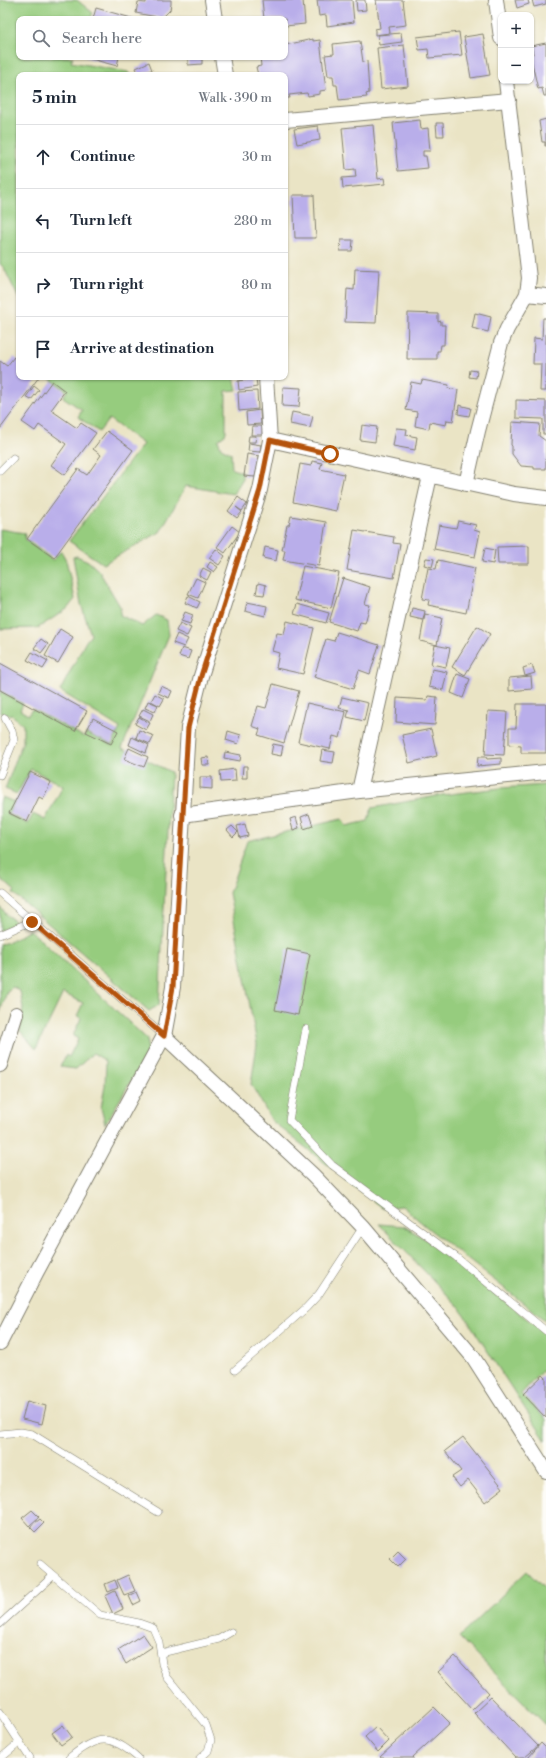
<!DOCTYPE html>
<meta charset="utf-8">
<style>
body{margin:0;font-family:"Libre Bodoni",serif;background:#f6f6f7;color:#1f2937}
.controls{position:absolute;right:12px;top:12px;display:grid;overflow:hidden;border-radius:8px;box-shadow:0 1px 3px #0004}
.controls button{width:36px;height:36px;display:grid;place-items:center;padding:0;border:0;border-bottom:1px solid #e0e1e3;background:#fff;color:#1f2937;font:20px sans-serif}
.stop{position:absolute;width:12px;height:12px;margin:-9px;border:3px solid #b45309;border-radius:50%;background:#fff}
.stop.end{background:#b45309;border-color:#fff;box-shadow:0 1px 4px #0008}
.list{margin:0;padding:0;list-style:none}
h2{display:flex;justify-content:space-between;align-items:center;height:52px;margin:0;padding:0 16px;font-size:17px}
h2 small{font-size:13px;font-weight:400;color:#747a83}
.list li{display:grid;grid-template-columns:26px 1fr auto;gap:12px;align-items:center;box-sizing:border-box;height:64px;padding:0 16px;border-top:1px solid #e0e1e3}
.list b{display:block;font-size:15px;white-space:nowrap}
.list em{font-size:13px;font-style:normal;color:#747a83}
.icon{flex:none;width:22px;height:22px;fill:none;stroke:currentColor;stroke-width:2;stroke-linecap:round;stroke-linejoin:round}
.map{position:relative;flex:none;width:546px;height:1758px;overflow:hidden}
.search{position:absolute;background:#fff;box-shadow:0 1px 3px #0004;left:16px;top:16px;width:272px;height:44px;display:flex;align-items:center;gap:10px;box-sizing:border-box;padding:0 14px;border-radius:8px;color:#747a83;font-size:15px}
.panel{position:absolute;background:#fff;box-shadow:0 1px 3px #0004;left:16px;top:72px;width:272px;height:308px;border-radius:8px}
.map>svg:first-child{display:block}
</style>
<div class="map">
<svg width="546" height="1758" viewBox="0 0 546 1758">
<rect width="100%" height="100%" fill="#fdfcf7"/>
<filter id="ink" filterUnits="userSpaceOnUse"><feTurbulence type="fractalNoise" baseFrequency=".025" numOctaves="2"/><feDisplacementMap in="SourceGraphic" scale="8" xChannelSelector="R" yChannelSelector="G"/><feConvolveMatrix kernelMatrix="1 2 1 2 8 2 1 2 1" color-interpolation-filters="sRGB"/></filter>
<filter id="wash" filterUnits="userSpaceOnUse"><feTurbulence type="fractalNoise" baseFrequency=".012" numOctaves="4" result="noise"/><feDisplacementMap in="SourceGraphic" scale="16" xChannelSelector="R" yChannelSelector="G"/><feGaussianBlur stdDeviation="0.9" result="paint"/><feColorMatrix in="noise" values="0 0 0 0 0 0 0 0 0 0 0 0 0 0 0 0 0 1.4 0 .05"/><feComposite in="paint" operator="in"/></filter>
<g filter="url(#wash)">
<rect width="100%" height="100%" fill="#eae4c5"/>
<g fill="#96cc7e" stroke="#59744d">
<path d="M0,0H77L93,13L90,19H19V57H73L71,62L128,72L130,75H19V299L4,268L0,264Z"/>
<path d="M48,377H234L237,390L226,391V431L225,435L218,440L221,448L231,453L232,469L242,472V480L233,494L186,486L160,532L103,564L69,541L143,444L109,419L99,432L78,417L82,410L63,397L67,391Z"/>
<path d="M0,529L24,533L26,540L53,560L61,551L66,560L75,599L67,609L38,628L0,629Z"/>
<path d="M77,556L88,561L99,571L121,608L120,615L142,626L156,615L167,620L169,635L122,748L171,772L159,1005L149,1011L13,893L15,891L0,878V803L2,797L14,802L8,814L28,824L33,814L45,820L63,786L31,769L17,794L5,789L23,741V725L12,715L0,713V691L23,704L20,710L28,715L32,709L84,737L86,733L112,745L120,728L60,691L86,641L91,635L81,604L73,557Z"/>
<path d="M546,785V1321L429,1229L402,1206L382,1208L272,1121L251,1084L257,1044L229,893L247,841L342,819L346,826L368,821L372,808L442,795L500,788Z"/>
<path d="M0,907L8,916L16,922L0,931Z"/>
<path d="M30,930L147,1039V1055L105,1124L101,1108L105,1085L106,1061L93,1053L76,1069L60,1067L66,1055L69,1057L78,1039L73,1036L81,1018L77,1016L83,1003L63,993L36,1049L20,1031L23,1008L20,991L13,987L7,991L0,1013V944L10,942Z"/>
<path d="M379,1224L404,1226L430,1242L546,1334V1374L542,1371L521,1394L546,1419V1441L459,1307Z"/>
<path d="M527,1571L546,1590V1725L459,1637Z"/>
</g>
<g id="blocks">
<g fill="#b9aeea">
<path d="M146,0H171V4L170,10L162,18L136,13L138,2L146,3Z"/>
<path d="M262,0H303L305,24L285,26V19H264Z"/>
<path d="M317,0H352L354,22L327,26L326,15L319,16Z"/>
<path d="M356,0H365L366,10L357,11Z"/>
<path d="M376,0H403L406,25L389,27L390,33L375,35V29L380,28Z"/>
<path d="M515,0H528L529,4L517,8Z"/>
<path d="M532,0H546V4L534,7Z"/>
<path d="M96,8L135,19H93Z"/>
<path d="M459,32L462,55L429,58L428,49L419,50L417,37Z"/>
<path d="M401,33L402,42L379,45L378,35Z"/>
<path d="M483,34L490,75L471,78L464,37Z"/>
<path d="M313,39V41L320,40L326,90L320,91V94L308,96L307,93L289,95L290,98H285V75H258L256,67L261,66L260,57H285V45Z"/>
<path d="M360,41L363,62L367,61L369,93L366,94L367,97L339,100L337,85H334L333,76H328L325,55L334,54L333,44Z"/>
<path d="M546,43V96H544L542,88L538,89L531,59V54H533L531,46Z"/>
<path d="M404,45L408,86L381,89L377,48Z"/>
<path d="M84,57H119L117,66Z"/>
<path d="M188,57H202V64L188,65Z"/>
<path d="M149,62L152,70L139,75L136,68Z"/>
<path d="M546,119V146H545V142H542L539,121Z"/>
<path d="M420,120L421,129L428,128L430,151H423V156H426L428,168L398,171L393,123Z"/>
<path d="M436,123H443L444,136H437Z"/>
<path d="M373,125L378,179L384,178L385,184L343,188L342,178L356,177L355,169L346,170L342,128Z"/>
<path d="M318,126L320,140L297,144L294,129Z"/>
<path d="M293,195H314L316,238H295Z"/>
<path d="M341,240H353L352,251H340Z"/>
<path d="M355,269L379,270L376,323L345,322L347,289L354,290Z"/>
<path d="M408,313L438,314V322L441,321V325H445L444,345H441L440,351H437V359H407Z"/>
<path d="M475,313L491,317L488,332L472,328Z"/>
<path d="M543,318H546V391H540L541,364H533L534,338L542,339Z"/>
<path d="M14,357L19,361V377H39L0,429V361L7,366Z"/>
<path d="M470,370L477,371L476,378L469,377Z"/>
<path d="M256,378L257,387L239,390L238,381Z"/>
<path d="M422,380L449,385L448,388L458,390L453,421L447,420L446,425L430,422L429,429L415,426L417,412L406,410L411,382L421,384Z"/>
<path d="M52,381L65,391L51,410L77,428L81,423L96,433L65,475L51,465L66,444L39,425L35,431L22,422Z"/>
<path d="M34,386L39,390L31,400L26,397Z"/>
<path d="M283,387L301,388L299,407L282,406Z"/>
<path d="M257,391L258,409L239,411L238,392Z"/>
<path d="M516,400L546,401V434H543V419L516,418Z"/>
<path d="M459,405L471,408L469,416L458,414Z"/>
<path d="M260,410L261,424L247,425L246,412Z"/>
<path d="M292,412L313,416L310,428L290,424Z"/>
<path d="M512,422L540,424L539,436L546,441V469H534V467L521,466L512,454V446L511,445Z"/>
<path d="M362,425L377,427L375,442L360,440Z"/>
<path d="M252,426H263L262,435H251Z"/>
<path d="M396,428L407,429L406,435L417,437L415,450L393,446Z"/>
<path d="M107,431L133,450L54,558L27,539L78,469L87,475L101,455L93,449Z"/>
<path d="M249,436H256L255,442H248Z"/>
<path d="M249,443L261,445L260,452L248,451Z"/>
<path d="M247,454L260,456L255,477L244,476Z"/>
<path d="M312,461L322,463L320,469L344,474L336,511L293,502L300,464L311,466Z"/>
<path d="M238,497L247,504L242,511L236,507L242,512L237,518L228,511Z"/>
<path d="M291,516L326,522L319,566L283,560L285,550H282L287,525H289Z"/>
<path d="M458,521L476,525L474,530L480,532L475,557L434,549L439,525L456,528Z"/>
<path d="M232,526L240,532L225,553L217,547Z"/>
<path d="M354,530L394,537L393,543L400,544L394,578L347,570Z"/>
<path d="M529,546V564H498L497,547Z"/>
<path d="M265,547L278,550L276,561L263,558Z"/>
<path d="M485,548L495,550L493,564L482,562Z"/>
<path d="M216,549L225,556L219,565L209,558Z"/>
<path d="M426,558L434,559L432,567L424,565Z"/>
<path d="M438,560L475,568L466,613L428,605L429,600L422,599L428,568L436,569Z"/>
<path d="M210,562L218,567L214,572L207,567Z"/>
<path d="M303,566L339,573L331,608L295,600Z"/>
<path d="M203,568L211,572L207,580L199,576Z"/>
<path d="M196,578L205,582L198,598L188,594Z"/>
<path d="M343,578L370,587L365,604L370,605L365,623L360,622L357,631L329,622Z"/>
<path d="M258,583L266,585L264,595L256,594Z"/>
<path d="M188,596L200,602L197,608L185,603Z"/>
<path d="M247,602L267,606L265,616L245,611Z"/>
<path d="M297,604L329,613L326,623L294,614Z"/>
<path d="M412,608L425,611L423,620L410,617Z"/>
<path d="M185,612L193,615L190,624L181,621Z"/>
<path d="M425,614L442,618L437,645L420,641Z"/>
<path d="M287,621L314,628L303,674L276,668L279,653L272,651L277,633L284,634Z"/>
<path d="M180,623L191,628L187,636L176,631Z"/>
<path d="M477,626L490,634L465,675L452,667Z"/>
<path d="M60,629L73,637L58,663L45,656Z"/>
<path d="M337,632L379,645L370,674L359,670L353,689L314,677L326,639L334,641Z"/>
<path d="M177,634L188,639L184,647L173,643Z"/>
<path d="M41,639L48,644L41,653L34,648Z"/>
<path d="M435,645L450,648L446,667L431,664Z"/>
<path d="M182,648L191,651L188,659L179,656Z"/>
<path d="M32,652L48,661L43,669L27,660Z"/>
<path d="M0,663L87,711L75,731L0,690Z"/>
<path d="M532,665L535,673L525,676L523,668Z"/>
<path d="M432,669L447,672L443,690L429,687Z"/>
<path d="M457,674L470,679L463,698L451,693Z"/>
<path d="M531,676L532,689L509,691V678Z"/>
<path d="M273,684L299,691L284,743L258,735L260,729L252,726L258,706L266,708Z"/>
<path d="M161,686L172,691L169,698L158,693Z"/>
<path d="M155,694L164,699L160,706L151,701Z"/>
<path d="M428,696L437,697L435,725L396,722L397,698L427,700Z"/>
<path d="M342,697L368,703L364,721L347,717L349,710L339,708Z"/>
<path d="M148,701L158,705L155,712L145,708Z"/>
<path d="M307,703L346,712L340,738L333,736L330,749L298,742Z"/>
<path d="M517,704H546V753H521V746L509,745V728H516Z"/>
<path d="M143,709L153,714L150,721L139,716Z"/>
<path d="M488,711L507,712L504,755L485,754Z"/>
<path d="M139,717L150,723L146,730L135,724Z"/>
<path d="M93,718L118,731L111,744L86,732Z"/>
<path d="M431,729L437,756L409,763L402,735Z"/>
<path d="M139,730L154,736L150,744L136,738Z"/>
<path d="M228,731L241,735L238,744L226,740Z"/>
<path d="M132,737L149,745L146,753L129,745Z"/>
<path d="M273,744L283,746L281,756L271,754Z"/>
<path d="M129,748L148,757L144,767L124,759Z"/>
<path d="M322,750L335,752L333,763L320,761Z"/>
<path d="M225,752L241,755L240,761L224,758Z"/>
<path d="M208,757L209,765H202L201,758Z"/>
<path d="M478,757H486L487,759L501,758V764L477,766Z"/>
<path d="M243,766H247V778H242Z"/>
<path d="M235,769L236,781L221,782L220,771Z"/>
<path d="M30,772L51,782L43,799L39,797L27,822L9,813Z"/>
<path d="M200,777H212V789L200,788Z"/>
<path d="M309,814L313,826L304,829L301,817Z"/>
<path d="M296,817L299,828L293,830L290,819Z"/>
<path d="M245,824L248,836L240,838L237,826Z"/>
<path d="M232,826L238,832L233,837L227,830Z"/>
<path d="M287,949L310,954L298,1015L275,1010Z"/>
<path d="M543,1375L546,1378V1418L523,1394Z"/>
<path d="M27,1401L46,1406L42,1424L22,1419Z"/>
<path d="M463,1437L503,1488L485,1502L468,1480L460,1487L452,1477L461,1471L445,1451Z"/>
<path d="M32,1510L39,1517L29,1526L22,1518Z"/>
<path d="M40,1519L44,1523L35,1532L30,1527Z"/>
<path d="M398,1551L406,1559L398,1567L390,1559Z"/>
<path d="M128,1575L135,1591L124,1595L117,1580Z"/>
<path d="M115,1580L118,1588L108,1592L105,1584Z"/>
<path d="M115,1591L123,1609L113,1614L105,1596Z"/>
<path d="M137,1592L141,1601L133,1605L129,1596Z"/>
<path d="M143,1634L152,1647L126,1664L118,1650Z"/>
<path d="M455,1656L489,1693L472,1709L438,1672Z"/>
<path d="M491,1697L538,1746L524,1758H516L474,1713Z"/>
<path d="M434,1707L450,1723L413,1757L414,1758H381L380,1757Z"/>
<path d="M63,1725L72,1737L61,1745L52,1733Z"/>
<path d="M376,1727L389,1741L378,1752L365,1737Z"/>
<path d="M541,1743L546,1748V1758H528Z"/>
</g>
</g>
</g>
<g filter="url(#ink)">
<use href="#blocks" fill-opacity="0" stroke="#838070" stroke-width="1"/>
<g fill="none" stroke-linecap="round" stroke-linejoin="round">
<defs>
<g id="service">
<path d="M0,471L13,458"/>
<path d="M0,775L14,740L12,731L5,718"/>
<path d="M0,893L164,1036"/>
<path d="M0,935L32,921"/>
<path d="M306,1029L289,1120L332,1165L456,1257L546,1331"/>
<path d="M235,1370L306,1308L319,1294L363,1227"/>
<path d="M0,1434L21,1432L32,1434L158,1512"/>
<path d="M40,1564L100,1615L139,1623L153,1628L159,1642L162,1664L167,1677L206,1725L211,1740L208,1751L200,1758"/>
<path d="M0,1624L53,1576"/>
<path d="M161,1653L219,1639L231,1632"/>
<path d="M0,1712L30,1758"/>
<path d="M1,1758L20,1742"/>
<path d="M69,1758C97,1735 110,1733 138,1758"/>
</g>
<g id="minor">
<path d="M212,0L215,19"/>
<path d="M496,0L501,38"/>
<path d="M222,57L225,75"/>
<path d="M285,120L509,100"/>
<path d="M527,294L546,296"/>
<path d="M270,440L514,494L546,498"/>
<path d="M466,484L478,431L501,343L507,329L527,294L529,278L506,81"/>
<path d="M359,791L430,476"/>
<path d="M182,815L359,791L546,772"/>
<path d="M164,1036L313,1175L363,1227L473,1357L546,1471"/>
<path d="M0,1065L16,1014"/>
<path d="M0,1343L36,1273L164,1036L173,987L188,728L201,676L260,490L270,440L266,377"/>
</g>
</defs>
<use href="#service" stroke="#838070" stroke-width="8"/>
<use href="#minor" stroke="#838070" stroke-width="16"/>
<use href="#service" stroke="#fff" stroke-width="7"/>
<use href="#minor" stroke="#fff" stroke-width="14"/>
</g>
</g>
<g fill="none" stroke-linecap="round" stroke-linejoin="round" filter="url(#ink)">
<path stroke="#b45309" stroke-width="5" d="M32,922L164,1036L173,987L188,728L201,676L260,490L270,440L330,454"/>
</g>
</svg>
<div class="controls">
<button>+</button>
<button>−</button>
</div>
<div class="stop" style="left:330px;top:454px"></div>
<div class="stop end" style="left:32px;top:922px"></div>
<div class="search"><svg class="icon" aria-label="search" viewBox="0 0 24 24"><circle cx="10" cy="10" r="6"/><path d="M15 15l6 6"/></svg>Search here</div>
<section class="panel">
<h2>5 min<small>Walk · 390 m</small></h2>
<ul class="list">
<li><svg class="icon" aria-label="ahead" viewBox="0 0 24 24"><path d="M12 20V5M6 11l6-6 6 6"/></svg><div><b>Continue</b></div><em>30 m</em></li>
<li><svg class="icon" aria-label="left" viewBox="0 0 24 24"><path d="M17 20v-9H6M10 6l-5 5 5 5"/></svg><div><b>Turn left</b></div><em>280 m</em></li>
<li><svg class="icon" aria-label="right" viewBox="0 0 24 24"><path d="M7 20v-9h11M14 6l5 5-5 5"/></svg><div><b>Turn right</b></div><em>80 m</em></li>
<li><svg class="icon" aria-label="arrive" viewBox="0 0 24 24"><path d="M6 21V4h12l-3 4 3 4H6"/></svg><div><b>Arrive at destination</b></div></li>
</ul>
</section>
</div>
